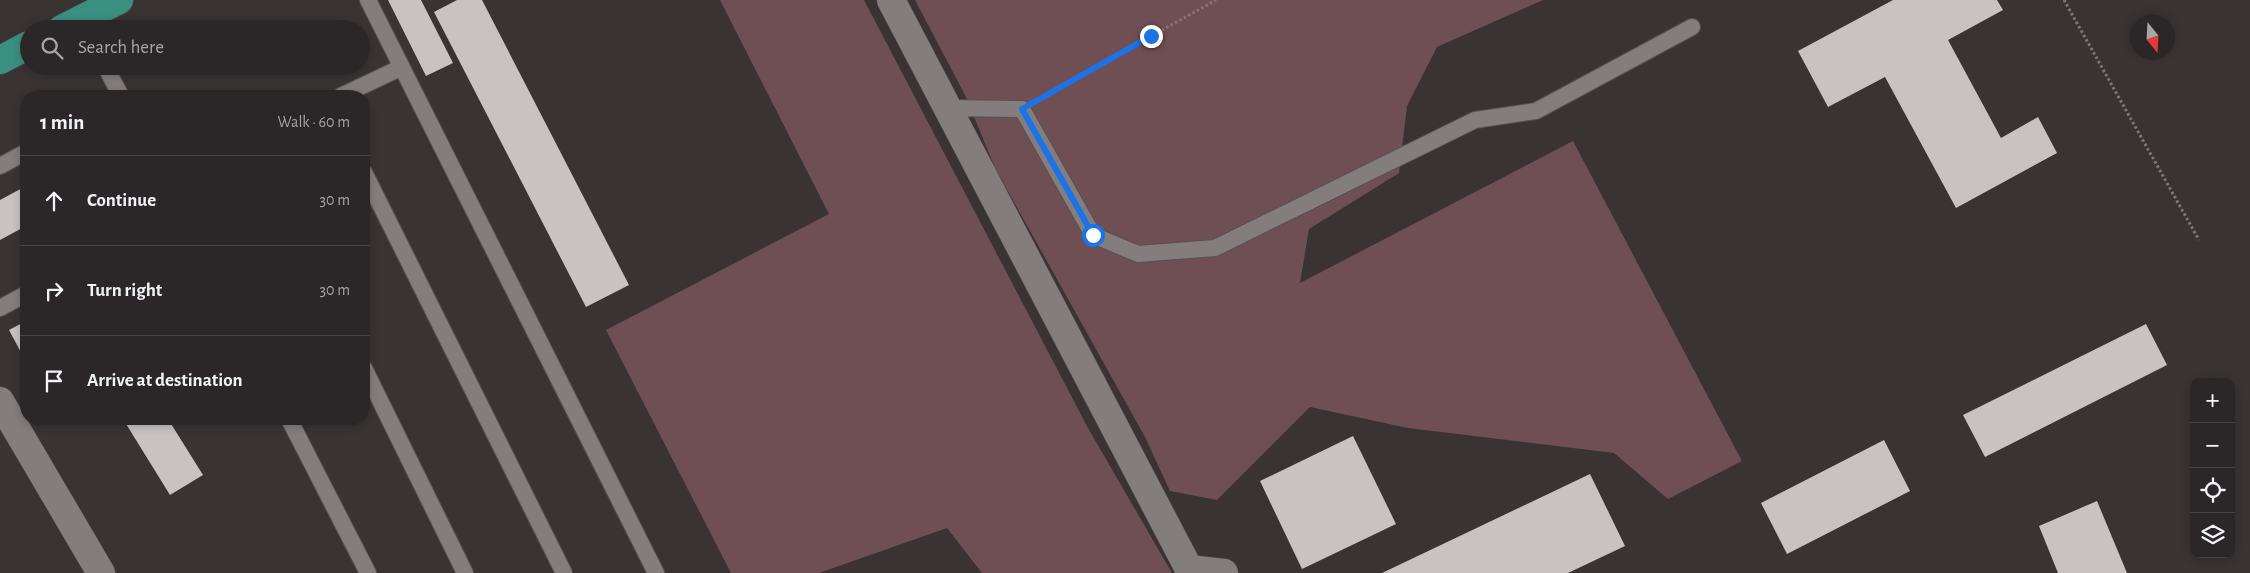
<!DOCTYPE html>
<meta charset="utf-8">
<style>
body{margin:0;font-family:"Alegreya Sans",sans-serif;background:#332e2f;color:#f1f3f6}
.controls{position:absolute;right:15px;bottom:15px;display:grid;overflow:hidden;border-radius:10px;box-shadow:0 2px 8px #0003}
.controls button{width:45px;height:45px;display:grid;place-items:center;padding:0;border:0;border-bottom:1px solid #474344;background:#2b2627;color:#f1f3f6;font:25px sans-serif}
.compass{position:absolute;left:2130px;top:15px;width:45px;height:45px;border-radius:50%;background:#2b2627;box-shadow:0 2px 8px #0003;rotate:162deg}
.stop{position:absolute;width:15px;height:15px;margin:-11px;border:4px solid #1a73e8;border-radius:50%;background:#fff}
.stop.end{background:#1a73e8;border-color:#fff;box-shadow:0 1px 5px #0008}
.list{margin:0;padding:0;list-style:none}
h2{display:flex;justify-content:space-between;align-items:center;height:65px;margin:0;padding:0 20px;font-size:21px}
h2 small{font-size:16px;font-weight:400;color:#a6a5a7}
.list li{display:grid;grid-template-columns:32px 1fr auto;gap:15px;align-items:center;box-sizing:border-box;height:90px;padding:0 20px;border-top:1px solid #474344}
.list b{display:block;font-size:19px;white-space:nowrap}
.list em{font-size:16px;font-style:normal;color:#a6a5a7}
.icon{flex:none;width:28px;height:28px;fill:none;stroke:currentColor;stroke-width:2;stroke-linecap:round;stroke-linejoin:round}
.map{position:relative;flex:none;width:2250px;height:573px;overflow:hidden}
.search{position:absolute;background:#2b2627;box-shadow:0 2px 8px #0003;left:20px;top:20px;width:350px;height:55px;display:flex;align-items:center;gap:12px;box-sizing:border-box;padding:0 18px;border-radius:28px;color:#a6a5a7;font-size:19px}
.panel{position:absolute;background:#2b2627;box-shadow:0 2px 8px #0003;left:20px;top:90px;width:350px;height:335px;border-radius:20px}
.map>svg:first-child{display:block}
</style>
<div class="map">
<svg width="2250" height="573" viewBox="0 0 2250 573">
<rect width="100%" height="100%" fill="#393334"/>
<g fill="#6f4f53">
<path d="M720,0H864L1088,428L1172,573H982L947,528L819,573H731L606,330L829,214Z"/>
<path d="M915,0H1543L1437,47L1407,106L1399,173L1309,229L1300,283L1573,141L1742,461L1668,499L1614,453L1408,428L1310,407L1217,500L1170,491L1145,437L995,168L966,97Z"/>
</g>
<g fill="#c9c2c2">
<path d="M388,0H421L453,63L426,76Z"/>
<path d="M457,0H482L629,285L586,307L434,12Z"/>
<path d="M1893,0H1997L2003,10L1948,40L2001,138L2038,117L2057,153L1956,208L1885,77L1828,107L1798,51Z"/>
<path d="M26,186V226L0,240V200Z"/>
<path d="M26,321V357L24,358L9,330Z"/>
<path d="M2146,324L2167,365L1985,457L1963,415Z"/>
<path d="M123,419H168L203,475L170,495Z"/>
<path d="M1353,436L1396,524L1302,569L1260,481Z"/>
<path d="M1884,440L1910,491L1787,554L1761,503Z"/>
<path d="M1590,474L1625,546L1568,573H1382Z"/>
<path d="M2097,501L2127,573H2058L2039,526Z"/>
</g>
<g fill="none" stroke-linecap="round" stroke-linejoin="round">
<defs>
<g id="lane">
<path d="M368,0L656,573"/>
<path d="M105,66L121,96"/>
<path d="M341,96L400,68"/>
<path d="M947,108L1022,109L1093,235L1138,254L1215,248L1475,120L1536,111L1692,27"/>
<path d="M0,166L26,152"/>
<path d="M364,172L564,573"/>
<path d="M0,308L26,294"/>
<path d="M364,368L465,573"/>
<path d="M289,419L368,573"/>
</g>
<g id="street">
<path d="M891,0L1189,569L1224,573"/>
<path d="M0,401L101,573"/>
</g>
<g id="primary">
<path d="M62,29L119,0"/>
<path d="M0,60L29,45"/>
</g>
</defs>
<use href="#lane" stroke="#565252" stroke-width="18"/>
<use href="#street" stroke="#565252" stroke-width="29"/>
<use href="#primary" stroke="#565252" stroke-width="29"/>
<g stroke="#7d7878" stroke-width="3" stroke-dasharray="2.5 2.5" stroke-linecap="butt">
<path d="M2064,0L2199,240"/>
<path d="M1044,96L1216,0"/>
</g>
<use href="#lane" stroke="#847d7e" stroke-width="16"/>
<use href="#street" stroke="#847d7e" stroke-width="28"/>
<use href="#primary" stroke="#398f80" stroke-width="28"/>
</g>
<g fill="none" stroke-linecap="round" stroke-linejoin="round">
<path stroke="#1a73e8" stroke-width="6" d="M1093,235L1022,109L1151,36"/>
</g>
</svg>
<div class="controls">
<button>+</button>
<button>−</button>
<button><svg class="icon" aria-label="locate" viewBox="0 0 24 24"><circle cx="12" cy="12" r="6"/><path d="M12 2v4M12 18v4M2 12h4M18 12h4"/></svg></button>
<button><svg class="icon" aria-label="layers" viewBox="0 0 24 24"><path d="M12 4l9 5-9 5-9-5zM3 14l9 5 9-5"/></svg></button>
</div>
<svg class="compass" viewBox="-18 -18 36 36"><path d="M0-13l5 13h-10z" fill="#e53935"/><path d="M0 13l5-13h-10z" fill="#a6a5a7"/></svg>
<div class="stop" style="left:1093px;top:235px"></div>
<div class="stop end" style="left:1151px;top:36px"></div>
<div class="search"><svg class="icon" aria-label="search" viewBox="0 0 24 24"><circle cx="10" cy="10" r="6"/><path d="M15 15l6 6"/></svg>Search here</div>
<section class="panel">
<h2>1 min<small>Walk · 60 m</small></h2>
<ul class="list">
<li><svg class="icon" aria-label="ahead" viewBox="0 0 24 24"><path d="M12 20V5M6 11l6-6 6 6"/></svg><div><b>Continue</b></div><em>30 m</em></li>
<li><svg class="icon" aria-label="right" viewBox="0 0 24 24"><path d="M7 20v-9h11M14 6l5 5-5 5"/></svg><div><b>Turn right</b></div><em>30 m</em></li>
<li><svg class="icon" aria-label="arrive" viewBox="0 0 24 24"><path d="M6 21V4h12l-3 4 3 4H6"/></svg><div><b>Arrive at destination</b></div></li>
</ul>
</section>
</div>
